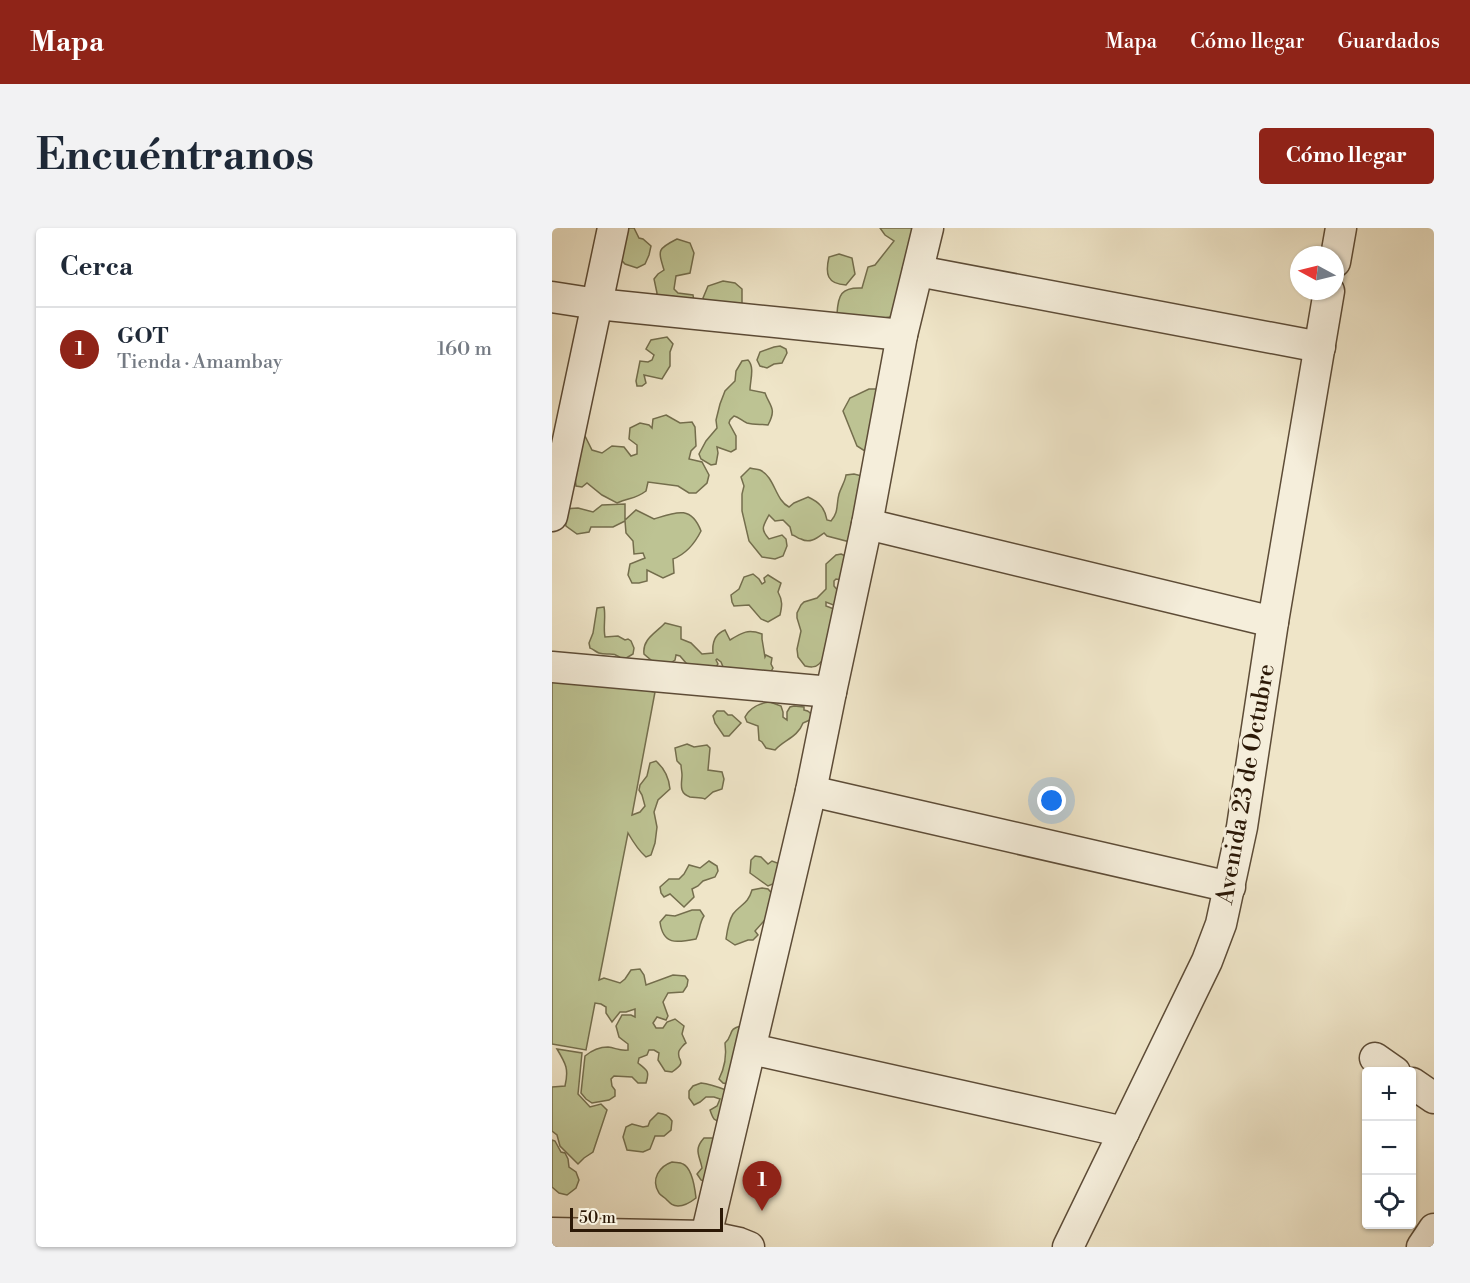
<!DOCTYPE html>
<html lang="es">
<meta charset="utf-8">
<style>
body{margin:0;font-family:"Libre Bodoni",serif;background:#f2f2f3;color:#1f2937}
.controls{position:absolute;right:18px;bottom:18px;display:grid;overflow:hidden;border-radius:6px;box-shadow:0 2px 4px #0004}
.controls button{width:54px;height:54px;display:grid;place-items:center;padding:0;border:0;border-bottom:2px solid #e0e1e3;background:#fff;color:#1f2937;font:30px sans-serif}
.compass{position:absolute;left:738px;top:18px;width:54px;height:54px;border-radius:50%;background:#fff;box-shadow:0 2px 4px #0004;rotate:277deg}
.scale{position:absolute;left:18px;bottom:15px;width:153px;box-sizing:border-box;padding-left:6px;border:3px solid #2c1907;border-top:0;font-size:16px;line-height:21px;white-space:nowrap;color:#2c1907;-webkit-text-stroke:4px #f5eedb;paint-order:stroke}
.you{position:absolute;left:500px;top:573px;width:21px;height:21px;margin:-15px;border:4px solid #fff;border-radius:50%;background:#1a73e8;box-shadow:0 0 0 9px #1a73e833}
.badge{display:grid;place-items:center;width:39px;height:39px;border-radius:50%;background:#8f2418;color:#fff;font-size:20px;font-weight:700}
.pin{position:absolute;translate:-50% -50px;filter:drop-shadow(0 2px 3px #0008)}
.pin::after{content:'';position:absolute;top:32px;width:21px;height:18px;background:inherit;clip-path:polygon(0 0,100% 0,50% 100%)}
.list{margin:0;padding:0;list-style:none}
h2{display:flex;justify-content:space-between;align-items:center;height:78px;margin:0;padding:0 24px;font-size:26px}
h2 small{font-size:20px;font-weight:400;color:#747a83}
.list li{display:grid;grid-template-columns:39px 1fr auto;gap:18px;align-items:center;box-sizing:border-box;height:84px;padding:0 24px;border-top:2px solid #e0e1e3}
.list b{display:block;font-size:22px;white-space:nowrap}
.list p{margin:0;font-size:20px;white-space:nowrap;color:#747a83}
.list em{font-size:20px;font-style:normal;color:#747a83}
.icon{flex:none;width:33px;height:33px;fill:none;stroke:currentColor;stroke-width:2;stroke-linecap:round;stroke-linejoin:round}
.map{position:relative;flex:none;width:882px;height:1019px;overflow:hidden;border-radius:6px}
header{display:flex;align-items:center;gap:36px;box-sizing:border-box;height:84px;padding:0 30px;background:#8f2418;color:#fff}
header strong{font-size:28px}
nav{display:flex;gap:33px;margin-inline-start:auto;font-size:21px}
.intro{display:flex;align-items:center;justify-content:space-between;box-sizing:border-box;height:144px;padding:0 36px}
h1{margin:0;font-size:42px}
.button{padding:15px 27px;border-radius:6px;background:#8f2418;color:#fff;font-size:21px;font-weight:700}
main{display:flex;gap:36px;padding:0 36px}
aside{flex:1;background:#fff;border-radius:6px;box-shadow:0 2px 4px #0004}
.map>svg:first-child{display:block}
</style>
<header>
<strong>Mapa</strong>
<nav><a>Mapa</a><a>Cómo llegar</a><a>Guardados</a></nav>
</header>
<div class="intro"><h1>Encuéntranos</h1><a class="button">Cómo llegar</a></div>
<main>
<aside>
<h2>Cerca<small></small></h2>
<ul class="list">
<li><span class="badge">1</span><div><b>GOT</b><p>Tienda · Amambay</p></div><em>160 m</em></li>
</ul>
</aside>
<div class="map">
<svg width="882" height="1019" viewBox="0 0 882 1019">
<rect width="100%" height="100%" fill="#efe5c8"/>
<filter id="stains"><feTurbulence type="fractalNoise" baseFrequency=".00333" numOctaves="4"/><feColorMatrix values="0 0 0 0 .2 0 0 0 0 .09 0 0 0 0 .02 0 0 0 .5 -.17"/></filter>
<radialGradient id="worn" r=".72"><stop offset=".6" stop-color="#630" stop-opacity="0"/><stop offset="1" stop-color="#630" stop-opacity=".3"/></radialGradient>
<g fill="#bdc393" stroke="#746e4d" stroke-width="1.5">
<path d="M72,0H82L87,10L91,11L99,18L97,27L93,36L85,40L73,36L63,25Z"/>
<path d="M328,0H369L344,88L326,91L285,86C286,67 289,59 310,60L316,39L323,37L342,13L333,7Z"/>
<path d="M125,11L138,15L142,25L138,45L124,48L122,61L126,65L141,67L142,74L120,68L117,75L103,74L105,65L102,51L106,46L112,42C106,22 105,21 125,11Z"/>
<path d="M287,26L300,30L303,46L294,57C275,56 273,46 277,29Z"/>
<path d="M171,53L183,55L190,61V77L154,76L151,70L156,58Z"/>
<path d="M115,109L121,116L118,124V138L110,151L92,147L94,155L90,158H85L84,153L88,133L96,134L100,132L102,127L94,121L99,112Z"/>
<path d="M228,118L234,121L235,125L230,135L222,136L215,140L208,138L205,132L208,124L222,119Z"/>
<path d="M196,132C203,139 198,153 198,162L213,165C218,179 225,180 216,197C210,196 202,197 195,195C190,193 187,189 182,188L178,192L177,195L184,208V221L179,224L165,219L166,225L164,236L159,237L149,231L147,226L154,213L165,200L164,192L168,176L173,163L183,153L184,143L190,133Z"/>
<path d="M317,161H330L316,225L305,218L291,183L298,170Z"/>
<path d="M114,187L128,195L140,194L143,199L144,218L139,223L137,231L150,234L157,247L155,255L144,265H137L126,258L96,254L94,263C82,272 77,269 65,275L50,267L35,255L30,259L24,258L23,249L32,206L40,222L50,225L60,218L72,219L79,228L85,226V217L77,211L78,200L88,195L97,197L100,200L101,191Z"/>
<path d="M198,240C201,241 205,241 208,242C223,249 223,272 237,279L242,275L256,269C267,274 273,280 275,292L279,293C287,284 284,277 287,266C289,259 293,254 294,247L302,246L310,248L298,314L275,308L272,305C265,310 258,316 249,311C245,310 243,307 240,307L238,299L231,292L223,293L217,287C211,298 208,301 217,311L230,307L234,311L235,318L231,328L223,331L210,329L197,313L190,283V266L192,258L189,249Z"/>
<path d="M73,276V292L84,282L102,291C124,284 139,277 149,303C143,315 134,326 121,331L122,345L111,350L95,342V353L87,355H80L76,347L78,336L93,330L91,325L82,326L81,313L74,305L73,293L61,299H39L37,304L25,306L14,298L11,281L26,280L41,284L50,277Z"/>
<path d="M289,326L296,329V353L284,351L282,353V358L287,364L284,378L274,374V378L282,381C279,394 277,429 267,436C263,440 258,439 253,438L246,429L245,421L249,403L245,390V385L249,377L252,374L265,370L274,361V336L284,327Z"/>
<path d="M201,346L207,351L210,356L213,354L212,350L216,347L229,355L226,364C231,373 230,378 228,387L216,394L209,391L197,377L182,378L180,374L179,367L187,361L192,349Z"/>
<path d="M52,379C54,389 51,399 53,409L66,408L73,412L76,411L79,413L82,420L81,426L71,432C60,422 58,428 47,425C46,425 39,420 38,420L37,415L41,405L45,380Z"/>
<path d="M113,395L129,399V411L139,415L150,426L161,425C160,415 163,406 173,402L178,412C191,404 196,401 210,406V411L213,429L214,427L220,430L219,436L221,440L213,454L178,456L169,434L165,431L164,432L166,436L162,442H140L128,428L124,427L123,432L114,438H106L92,426C90,411 104,405 113,395Z"/>
<path d="M0,436L13,447L103,464L80,587L88,584L93,578L90,567L87,562L88,557L95,548L98,535L104,533C113,541 117,549 118,561L106,572L102,584L105,599L103,615L99,627L94,629C86,622 80,612 76,605L47,752L52,750L68,755L73,751L79,742L88,741L92,747L94,757L121,747L133,748L136,752L135,758L131,764L116,765L111,774L116,788L114,792L105,789L101,795L104,800H111L115,794L123,791L132,798L130,806L134,815C132,816 128,821 127,823C124,834 137,832 120,844L113,843L106,832L107,825L102,822H97L95,827L87,830L86,835C95,842 98,843 94,855H86L80,849L62,848L59,851L60,858L63,862V868L57,872L40,875L34,871L29,865L33,828C39,823 48,819 56,819C64,820 67,823 76,822V816L67,809L64,798L70,787H79L83,789V781L74,784H68L60,794L54,785V779L49,776L43,775L34,822L0,816Z"/>
<path d="M218,474L229,478L231,484V489L235,492V484L238,479L242,478L252,479V482C258,483 259,485 260,491L251,495C246,509 232,512 223,522L214,520L210,514L207,512L206,498L195,494L193,489C198,480 208,475 218,474Z"/>
<path d="M165,483H172L176,487H180L189,495L177,508H172L163,495L161,488Z"/>
<path d="M135,516L142,519L155,517L158,520L156,542L170,544L172,551L170,561L161,564L153,571C148,569 142,570 138,569C126,565 130,555 130,547C130,544 129,540 129,537L125,533L123,520Z"/>
<path d="M203,628L209,629L216,636L220,633L228,636V653L216,658L198,645L199,632Z"/>
<path d="M157,633L165,638L166,643L163,649L151,653L146,658L140,661L142,669L132,679L118,666L112,669L109,665L108,659L117,651H127L132,646L137,637L148,640Z"/>
<path d="M210,660L216,661L225,671L216,695L212,693L203,703L206,707L201,712H196L183,717L174,711C175,704 177,692 181,686C189,676 196,676 200,662Z"/>
<path d="M140,682H148L152,688C147,695 148,703 144,711C124,715 111,717 108,694L114,687L123,688Z"/>
<path d="M189,798L176,856L171,855L167,851C173,839 175,829 173,815C182,807 175,801 189,798Z"/>
<path d="M5,821L30,825L26,866L38,879L49,876L55,882L41,924L32,930L26,936L8,918L5,907L0,903V859L13,858C17,841 14,836 5,821Z"/>
<path d="M149,855C158,856 166,859 174,862L171,893C162,894 161,891 158,882L165,878L168,871L162,869H154L148,874L142,877L137,870V863L141,858Z"/>
<path d="M106,885C113,886 116,887 120,893L119,902L112,908H103L98,921L91,924L75,922L71,909L74,899L80,896L91,899L96,898L98,893Z"/>
<path d="M152,910H160L165,913L153,954L149,952L145,946L150,940C148,928 141,922 152,910Z"/>
<path d="M0,912L3,913L9,924L13,925L16,931L17,939L24,944L27,952L24,960L15,967L7,965L0,959Z"/>
<path d="M120,934C124,935 128,934 131,936C140,940 143,961 144,970C139,974 133,978 126,978C120,978 118,975 114,971C112,969 108,967 107,965C98,951 108,938 120,934Z"/>
</g>
<g fill="none" stroke-linecap="round" stroke-linejoin="round">
<defs>
<g id="minor">
<path d="M783,34L789,0"/>
<path d="M366,43L768,119"/>
<path d="M0,69L45,76L350,107"/>
<path d="M0,288L61,0"/>
<path d="M315,296L721,394"/>
<path d="M0,439L279,464"/>
<path d="M259,563L678,659"/>
<path d="M199,821L572,904"/>
<path d="M823,830L843,844"/>
<path d="M860,855L882,870"/>
<path d="M0,1005L154,1008L187,1015L197,1019"/>
<path d="M154,1008L259,563L279,464L315,296L350,107L376,0"/>
<path d="M516,1019L655,733L669,696L690,599L721,394L777,63"/>
<path d="M870,1019L882,1001"/>
</g>
</defs>
<use href="#minor" stroke="#5d4c37" stroke-width="33"/>
<use href="#minor" stroke="#f5eedb" stroke-width="30"/>
</g>
<g text-anchor="middle" dominant-baseline="central" stroke-width="6" stroke-linejoin="round" paint-order="stroke">
<g font-size="24" fill="#2c1907" stroke="#f5eedb">
<text transform="translate(694 556) rotate(-80)">Avenida 23 de Octubre</text>
</g>
</g>
<rect width="100%" height="100%" filter="url(#stains)"/>
<rect width="100%" height="100%" fill="url(#worn)"/>
</svg>
<div class="controls">
<button>+</button>
<button>−</button>
<button><svg class="icon" aria-label="locate" viewBox="0 0 24 24"><circle cx="12" cy="12" r="6"/><path d="M12 2v4M12 18v4M2 12h4M18 12h4"/></svg></button>
</div>
<svg class="compass" viewBox="-18 -18 36 36"><path d="M0-13l5 13h-10z" fill="#e53935"/><path d="M0 13l5-13h-10z" fill="#747a83"/></svg>
<div class="scale">50 m</div>
<div class="you"></div>
<div class="pin badge" style="left:210px;top:983px">1</div>
</div>
</main>
